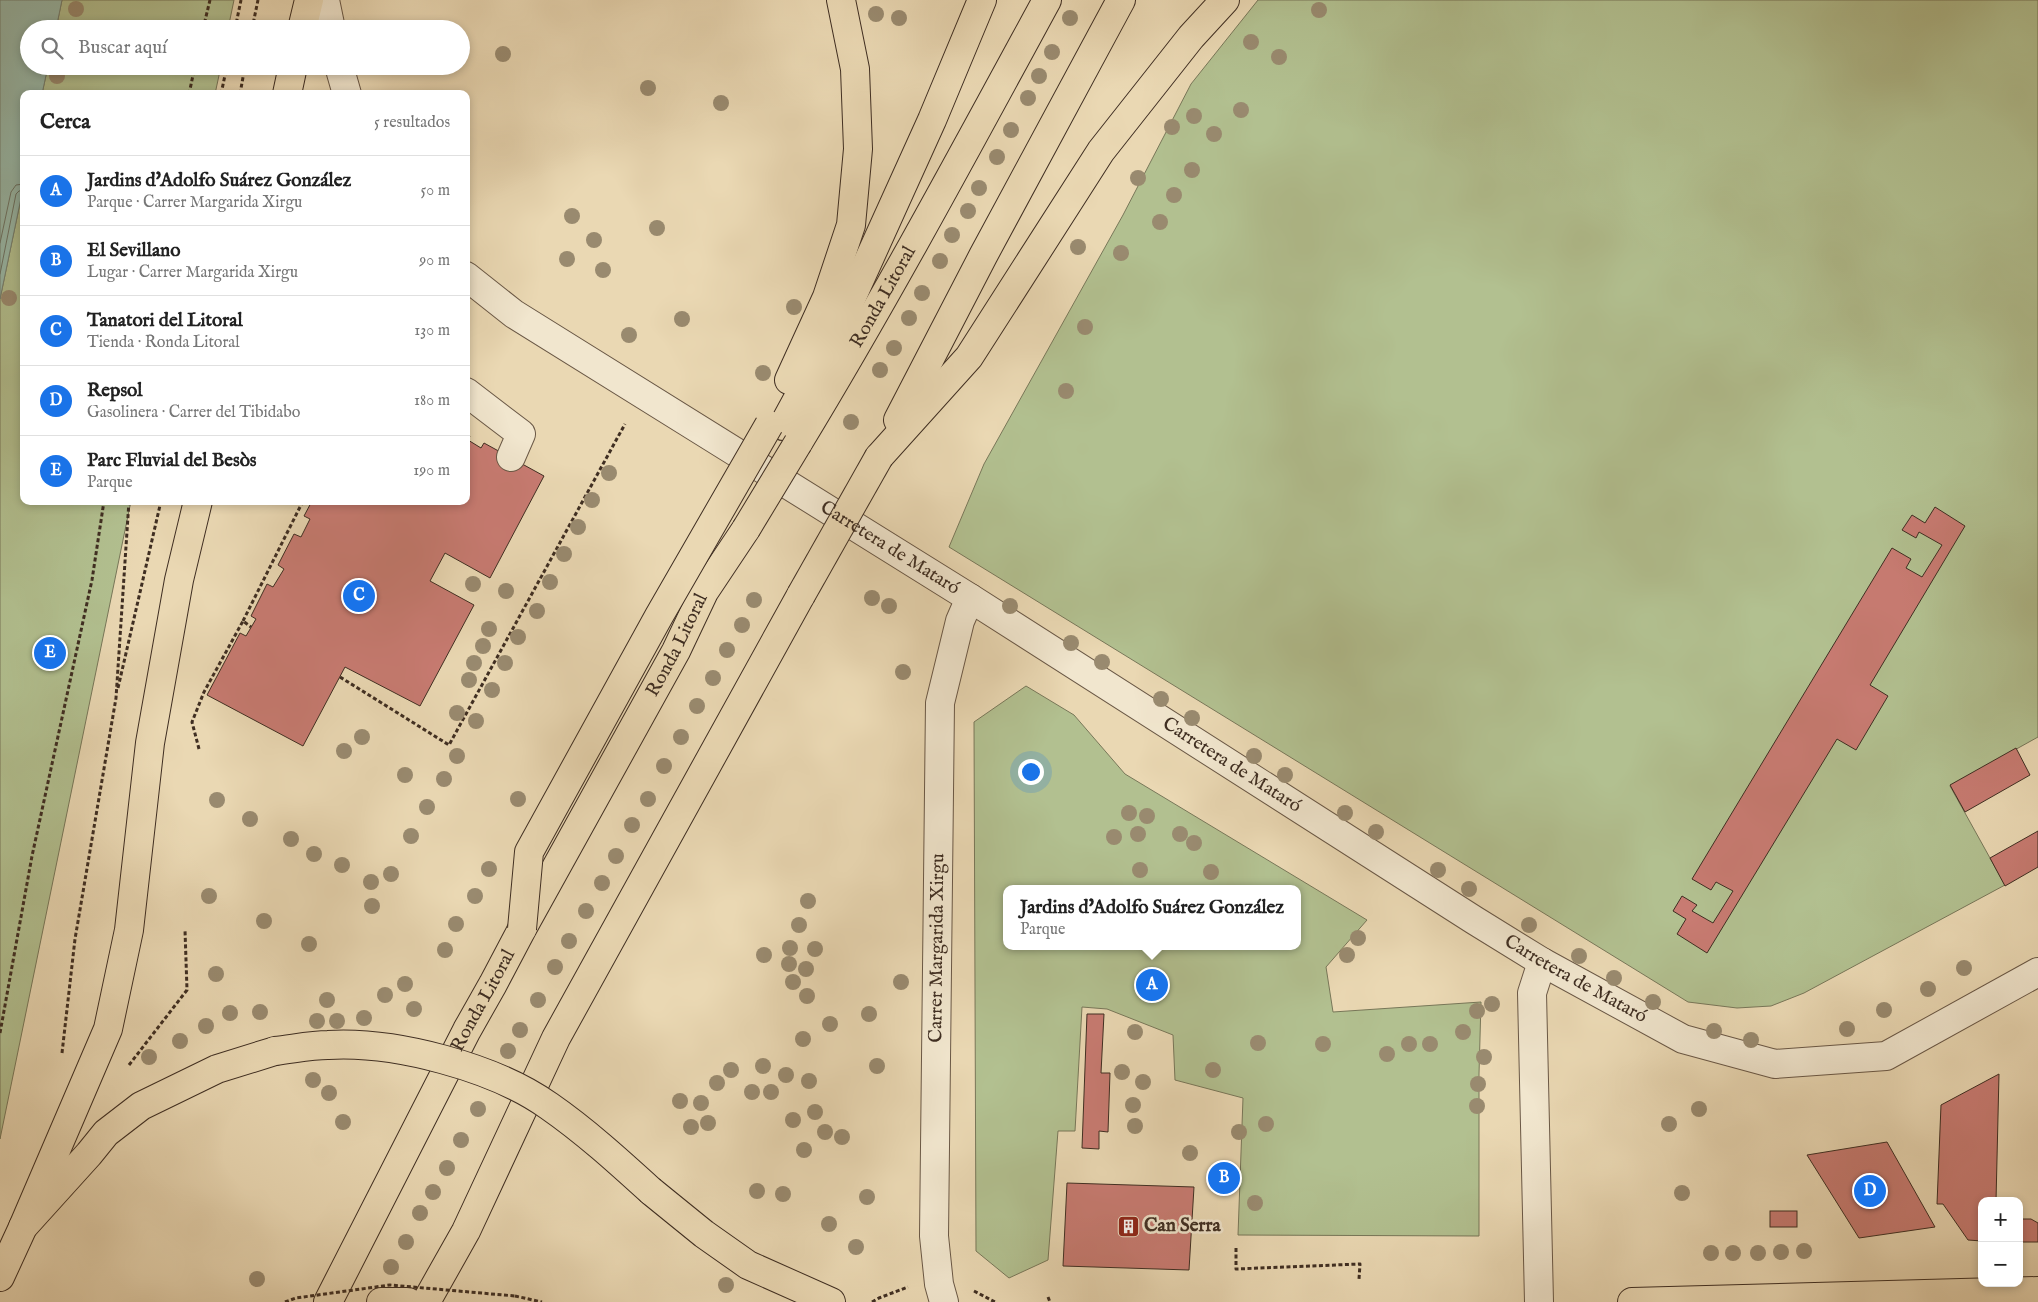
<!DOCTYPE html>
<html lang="es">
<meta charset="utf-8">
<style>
body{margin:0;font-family:"IM FELL English",serif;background:#f6f6f6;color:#222}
.controls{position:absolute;right:15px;bottom:15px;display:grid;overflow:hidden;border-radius:10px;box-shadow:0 2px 8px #0003}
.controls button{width:45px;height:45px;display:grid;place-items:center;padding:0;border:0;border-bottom:1px solid #e0e0e0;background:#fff;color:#222;font:25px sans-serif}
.you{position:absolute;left:1030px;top:771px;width:18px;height:18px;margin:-12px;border:4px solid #fff;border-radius:50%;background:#1a73e8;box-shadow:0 0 0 8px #1a73e833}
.badge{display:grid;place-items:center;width:32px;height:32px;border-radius:50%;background:#1a73e8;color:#fff;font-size:16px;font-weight:700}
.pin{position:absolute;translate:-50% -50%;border:2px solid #fff;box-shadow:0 1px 5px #0006}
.popup{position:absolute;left:1003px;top:885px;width:298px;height:65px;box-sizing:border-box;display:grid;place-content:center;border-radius:10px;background:#fff;filter:drop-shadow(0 1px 4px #0005);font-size:16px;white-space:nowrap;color:#767676}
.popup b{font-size:19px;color:#222}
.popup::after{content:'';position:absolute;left:50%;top:100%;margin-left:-10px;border:10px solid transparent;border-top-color:#fff}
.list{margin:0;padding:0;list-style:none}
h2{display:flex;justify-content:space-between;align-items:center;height:65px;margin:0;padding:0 20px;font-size:21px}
h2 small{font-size:16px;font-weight:400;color:#767676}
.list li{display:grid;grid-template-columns:32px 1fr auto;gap:15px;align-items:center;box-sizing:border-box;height:70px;padding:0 20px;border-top:1px solid #e0e0e0}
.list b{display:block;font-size:19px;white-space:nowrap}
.list p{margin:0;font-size:16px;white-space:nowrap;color:#767676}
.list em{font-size:16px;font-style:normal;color:#767676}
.icon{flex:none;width:28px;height:28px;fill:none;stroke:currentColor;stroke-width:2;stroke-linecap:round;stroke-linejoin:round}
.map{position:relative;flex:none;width:2038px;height:1302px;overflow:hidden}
.search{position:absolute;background:#fff;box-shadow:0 2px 8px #0003;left:20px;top:20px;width:450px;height:55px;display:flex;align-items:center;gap:12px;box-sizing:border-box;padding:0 18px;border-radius:28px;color:#767676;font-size:19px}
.panel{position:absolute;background:#fff;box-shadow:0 2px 8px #0003;left:20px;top:90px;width:450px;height:415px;border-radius:10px}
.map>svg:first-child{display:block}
</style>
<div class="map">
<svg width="2038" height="1302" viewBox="0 0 2038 1302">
<rect width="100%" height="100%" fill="#ead8b3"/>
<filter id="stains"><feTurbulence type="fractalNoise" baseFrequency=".004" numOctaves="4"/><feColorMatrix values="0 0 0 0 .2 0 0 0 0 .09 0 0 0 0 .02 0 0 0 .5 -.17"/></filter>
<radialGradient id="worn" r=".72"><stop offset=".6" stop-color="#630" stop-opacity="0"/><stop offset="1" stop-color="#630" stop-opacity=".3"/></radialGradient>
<g fill="#b2c090" stroke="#787759" fill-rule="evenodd">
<path d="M62,0H234L228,29H56Z"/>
<path d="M1258,0H2038V737L1950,786L2005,885L1804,993L1771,1006L1737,1008L1688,1002L949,547L984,464L1123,215L1191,84Z"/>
<path d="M48,66H221L215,94H42Z"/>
<path d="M24,184V501H131L0,1139V299Z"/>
<path d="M1026,686L1074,715L1125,774L1367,920L1326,967L1333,1012L1481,1002L1479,1074V1236L1238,1235L1243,1098L1175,1080L1173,1035L1107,1009L1082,1007L1075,1131H1058L1048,1260L1009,1278L976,1251L974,722ZM1007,889H1297V946H1007Z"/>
</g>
<path fill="#98baab" stroke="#748274" d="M0,0H62L56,29H29V66H48L42,94H24V184L0,299Z"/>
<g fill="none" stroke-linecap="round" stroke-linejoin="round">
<g stroke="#6c7466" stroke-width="1">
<path d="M0,243L11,192L16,185L24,184"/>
<path d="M0,274L16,194L19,191L24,190"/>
</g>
</g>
<g fill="#c87b72" stroke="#3f2e22">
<path d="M466,434L470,436L468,440L481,448L484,443L544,476L490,578L445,553L430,581L474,605L420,706L345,667L303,746L207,695L240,633L246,636L256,619L251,616L267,584L273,587L284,569L278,565L294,534L301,537L310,519L304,516L312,501H466Z"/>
<path d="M1935,507L1965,526L1870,685L1888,696L1856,750L1837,739L1707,953L1677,934L1686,919L1673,911L1682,896L1697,905L1692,911L1713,923L1733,891L1716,882L1711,890L1692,879L1892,548L1911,559L1906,568L1922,577L1942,545L1919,532L1916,538L1902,530L1912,515L1925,523Z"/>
<path d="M2016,748L2030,775L1965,812L1950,785Z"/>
<path d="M2038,831V867L2005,886L1990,858Z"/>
<path d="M1087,1014H1104L1101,1073H1110L1108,1132L1099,1131V1149L1082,1148Z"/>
<path d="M1999,1074L1996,1201H1982V1241L1968,1240L1943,1204H1937L1941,1105Z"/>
<path d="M1887,1142L1935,1227L1859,1238L1807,1155Z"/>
<path d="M1067,1183L1194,1187L1189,1270L1063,1266Z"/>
<rect x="1770" y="1211" width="27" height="16"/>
<path d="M2019,1219H2031L2038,1223V1242H2019Z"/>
</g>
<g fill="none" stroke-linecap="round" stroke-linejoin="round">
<defs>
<g id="minor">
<path d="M325,0L331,29"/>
<path d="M339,66L347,94"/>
<path id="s1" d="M466,276L514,314L970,598L1474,920L1542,962L1683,1039L1775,1064L1886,1056L2038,972"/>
<path d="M466,392L521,434L511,457"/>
<path id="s2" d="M944,1302L939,1284L934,1236L940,703L960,621L970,598"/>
<path d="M1539,1302L1532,993L1542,962"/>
</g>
<g id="major">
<path d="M381,1302H408"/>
<path d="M1632,1302L2038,1291"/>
</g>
<g id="highway">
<path d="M302,29L309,0"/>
<path d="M287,94L293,66"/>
<path d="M789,380L827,297L851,225L858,149L855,69L841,0"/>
<path d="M898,420L983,256L1121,0"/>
<path d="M783,426L846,310L932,120L982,0"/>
<path id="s3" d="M798,443C886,298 966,149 1047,0"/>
<path d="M879,457L969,357L1101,151L1191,37L1225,0"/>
<path d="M651,1191L704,1234L748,1265L831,1302"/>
<path d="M23,1227L108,1029L129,930L150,743L179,580L198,501"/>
<path d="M0,1277L23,1227L89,1154L106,1133L141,1106L217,1069L275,1051"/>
<path id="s4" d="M328,1302L467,1030L493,984L522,929L676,651L704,592L746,529"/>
<path d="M426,1302L466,1231L556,1038L801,595"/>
</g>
</defs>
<use href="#minor" stroke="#6a5846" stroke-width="30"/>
<use href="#major" stroke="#3f2e22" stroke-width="30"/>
<use href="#highway" stroke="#3f2e22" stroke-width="30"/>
<g stroke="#3f2e22" stroke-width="3" stroke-dasharray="4 2.5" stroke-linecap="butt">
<path d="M203,29L210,0"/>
<path d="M235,29L241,0"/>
<path d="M252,29L258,0"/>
<path d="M189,94L195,66"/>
<path d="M221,94L227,66"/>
<path d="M240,94L245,66"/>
<path d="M243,621L303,501"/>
<path d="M340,677L449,745L625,424"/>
<path d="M118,688L161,501"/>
<path d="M199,749L192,722L204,692L243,621L251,627"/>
<path d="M0,1033L32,856L92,580L104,501"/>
<path d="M62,1053L75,939L116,698L129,501"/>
<path d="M129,1065L187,990L185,930"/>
<path d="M1236,1248V1269L1360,1264L1359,1279"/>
<path d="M974,1291L995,1302"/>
<path d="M515,1296L542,1302"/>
<path d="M1048,1297L1050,1302"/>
<path d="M872,1302L879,1298L908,1287"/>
</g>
<use href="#minor" stroke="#f1e6ce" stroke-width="28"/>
<use href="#major" stroke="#ead8b3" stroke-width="28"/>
<use href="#highway" stroke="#ead8b3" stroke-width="28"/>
<defs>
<g id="highway-bridge">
<path d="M746,529L798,443"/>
<path d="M801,595L879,457"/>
<path d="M522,929L529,852L659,616L769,425"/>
<path d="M275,1051C293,1049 311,1045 328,1045C395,1041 494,1067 549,1106C585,1131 618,1161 651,1191"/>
</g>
</defs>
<use href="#highway-bridge" stroke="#3f2e22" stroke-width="30" stroke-linecap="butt"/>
<path stroke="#3f2e22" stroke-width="3" stroke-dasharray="4 2.5" stroke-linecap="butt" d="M285,1302L296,1298L390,1285L515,1296"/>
<use href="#highway-bridge" stroke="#ead8b3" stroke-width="28"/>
</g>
<g fill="#998a6f">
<circle cx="76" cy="9" r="8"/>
<circle cx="1319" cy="10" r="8"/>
<circle cx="876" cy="14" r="8"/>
<circle cx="899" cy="18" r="8"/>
<circle cx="1070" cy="18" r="8"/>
<circle cx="1251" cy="42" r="8"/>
<circle cx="1052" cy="52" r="8"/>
<circle cx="503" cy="54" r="8"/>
<circle cx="1279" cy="57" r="8"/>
<circle cx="57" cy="76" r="8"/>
<circle cx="1039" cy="76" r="8"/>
<circle cx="648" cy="88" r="8"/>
<circle cx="1028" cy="98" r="8"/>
<circle cx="721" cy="103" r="8"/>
<circle cx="1241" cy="110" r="8"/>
<circle cx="1194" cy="116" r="8"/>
<circle cx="1172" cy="127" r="8"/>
<circle cx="1011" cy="130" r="8"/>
<circle cx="1214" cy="134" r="8"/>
<circle cx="997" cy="157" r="8"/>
<circle cx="1192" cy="170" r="8"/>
<circle cx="1138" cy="178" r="8"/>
<circle cx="979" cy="188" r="8"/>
<circle cx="1174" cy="195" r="8"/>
<circle cx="968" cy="211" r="8"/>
<circle cx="572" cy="216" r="8"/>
<circle cx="1160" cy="222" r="8"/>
<circle cx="657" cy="228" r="8"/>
<circle cx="952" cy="235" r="8"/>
<circle cx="594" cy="240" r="8"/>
<circle cx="1078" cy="247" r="8"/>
<circle cx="1121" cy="253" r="8"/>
<circle cx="567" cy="259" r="8"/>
<circle cx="940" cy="261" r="8"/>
<circle cx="603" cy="270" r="8"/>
<circle cx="922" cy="293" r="8"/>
<circle cx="9" cy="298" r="8"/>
<circle cx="794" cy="307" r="8"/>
<circle cx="909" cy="318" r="8"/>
<circle cx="682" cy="319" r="8"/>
<circle cx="1085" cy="327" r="8"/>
<circle cx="629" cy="335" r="8"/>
<circle cx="894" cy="348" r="8"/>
<circle cx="880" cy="370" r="8"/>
<circle cx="763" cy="373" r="8"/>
<circle cx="1066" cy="391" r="8"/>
<circle cx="851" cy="422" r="8"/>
<circle cx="609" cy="473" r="8"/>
<circle cx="592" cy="500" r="8"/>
<circle cx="578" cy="527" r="8"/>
<circle cx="564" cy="554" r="8"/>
<circle cx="550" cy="582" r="8"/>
<circle cx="473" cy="584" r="8"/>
<circle cx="506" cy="591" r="8"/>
<circle cx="872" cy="598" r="8"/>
<circle cx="754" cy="600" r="8"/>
<circle cx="889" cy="606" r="8"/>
<circle cx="1010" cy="606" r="8"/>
<circle cx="537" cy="611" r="8"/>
<circle cx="742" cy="625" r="8"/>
<circle cx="489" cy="629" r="8"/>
<circle cx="518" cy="637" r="8"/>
<circle cx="1071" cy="643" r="8"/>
<circle cx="483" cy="646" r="8"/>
<circle cx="727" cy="650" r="8"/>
<circle cx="1102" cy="662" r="8"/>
<circle cx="474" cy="663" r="8"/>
<circle cx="505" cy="663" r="8"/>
<circle cx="903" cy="672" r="8"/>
<circle cx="713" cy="678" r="8"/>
<circle cx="469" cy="680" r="8"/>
<circle cx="492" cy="690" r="8"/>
<circle cx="1161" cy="699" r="8"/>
<circle cx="697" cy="706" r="8"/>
<circle cx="457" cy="713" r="8"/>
<circle cx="1192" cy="718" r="8"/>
<circle cx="476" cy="721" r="8"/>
<circle cx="362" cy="737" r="8"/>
<circle cx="681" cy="737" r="8"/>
<circle cx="344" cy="751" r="8"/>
<circle cx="457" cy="756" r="8"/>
<circle cx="1254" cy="756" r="8"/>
<circle cx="664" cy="766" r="8"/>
<circle cx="405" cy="775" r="8"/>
<circle cx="1285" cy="775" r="8"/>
<circle cx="444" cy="779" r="8"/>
<circle cx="518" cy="799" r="8"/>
<circle cx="648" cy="799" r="8"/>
<circle cx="217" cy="800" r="8"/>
<circle cx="427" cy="807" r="8"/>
<circle cx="1129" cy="813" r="8"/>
<circle cx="1345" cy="813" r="8"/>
<circle cx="1147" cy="816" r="8"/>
<circle cx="250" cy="819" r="8"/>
<circle cx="632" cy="825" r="8"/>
<circle cx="1376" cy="832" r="8"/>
<circle cx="1138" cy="834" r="8"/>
<circle cx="1180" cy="834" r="8"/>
<circle cx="411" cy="836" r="8"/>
<circle cx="1114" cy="837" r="8"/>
<circle cx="291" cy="839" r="8"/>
<circle cx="1194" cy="843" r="8"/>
<circle cx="314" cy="854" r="8"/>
<circle cx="616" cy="856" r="8"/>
<circle cx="342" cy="865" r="8"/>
<circle cx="489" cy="869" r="8"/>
<circle cx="1140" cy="870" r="8"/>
<circle cx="1438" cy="870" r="8"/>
<circle cx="1211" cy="872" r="8"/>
<circle cx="391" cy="874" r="8"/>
<circle cx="371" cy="882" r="8"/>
<circle cx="602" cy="883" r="8"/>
<circle cx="1469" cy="889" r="8"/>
<circle cx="209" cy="896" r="8"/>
<circle cx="475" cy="896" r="8"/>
<circle cx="808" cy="901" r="8"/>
<circle cx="372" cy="906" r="8"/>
<circle cx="586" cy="911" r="8"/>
<circle cx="264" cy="921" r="8"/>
<circle cx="456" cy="924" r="8"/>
<circle cx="799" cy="925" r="8"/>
<circle cx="1529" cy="925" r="8"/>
<circle cx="1358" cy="938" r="8"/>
<circle cx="569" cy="941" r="8"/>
<circle cx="309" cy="944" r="8"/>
<circle cx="790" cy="948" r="8"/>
<circle cx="815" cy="949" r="8"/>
<circle cx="445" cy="950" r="8"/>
<circle cx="764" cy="955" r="8"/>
<circle cx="1347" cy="955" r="8"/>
<circle cx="1579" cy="956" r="8"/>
<circle cx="789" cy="964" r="8"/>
<circle cx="555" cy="967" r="8"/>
<circle cx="1964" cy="968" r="8"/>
<circle cx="806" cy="969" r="8"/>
<circle cx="216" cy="974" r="8"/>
<circle cx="1614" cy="978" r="8"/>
<circle cx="793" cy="982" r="8"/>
<circle cx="901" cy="982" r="8"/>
<circle cx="405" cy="984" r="8"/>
<circle cx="1928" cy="989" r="8"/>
<circle cx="385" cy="995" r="8"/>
<circle cx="807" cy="996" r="8"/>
<circle cx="327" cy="1000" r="8"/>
<circle cx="538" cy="1000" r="8"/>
<circle cx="1653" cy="1002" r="8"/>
<circle cx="1492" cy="1004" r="8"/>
<circle cx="414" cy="1009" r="8"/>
<circle cx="1884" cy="1010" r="8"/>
<circle cx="1477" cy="1011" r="8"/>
<circle cx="260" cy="1012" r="8"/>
<circle cx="230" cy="1013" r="8"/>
<circle cx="869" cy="1014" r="8"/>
<circle cx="364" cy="1018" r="8"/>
<circle cx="317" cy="1021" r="8"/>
<circle cx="337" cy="1021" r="8"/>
<circle cx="830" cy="1024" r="8"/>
<circle cx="206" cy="1026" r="8"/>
<circle cx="1847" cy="1029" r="8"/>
<circle cx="520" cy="1030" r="8"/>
<circle cx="1714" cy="1031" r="8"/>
<circle cx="1135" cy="1032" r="8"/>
<circle cx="1463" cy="1032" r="8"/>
<circle cx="803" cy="1039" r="8"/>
<circle cx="1751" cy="1040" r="8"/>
<circle cx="180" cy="1041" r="8"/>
<circle cx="1258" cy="1043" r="8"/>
<circle cx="1323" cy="1044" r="8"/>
<circle cx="1409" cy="1044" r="8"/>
<circle cx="1430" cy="1044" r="8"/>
<circle cx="508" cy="1051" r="8"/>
<circle cx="1387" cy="1054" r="8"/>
<circle cx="149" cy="1057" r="8"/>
<circle cx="1484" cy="1057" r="8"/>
<circle cx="763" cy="1066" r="8"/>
<circle cx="877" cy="1066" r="8"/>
<circle cx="731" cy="1070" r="8"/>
<circle cx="1213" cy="1070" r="8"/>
<circle cx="1122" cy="1072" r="8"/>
<circle cx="786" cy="1075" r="8"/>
<circle cx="313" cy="1080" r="8"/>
<circle cx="809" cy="1081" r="8"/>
<circle cx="1143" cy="1082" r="8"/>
<circle cx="717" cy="1083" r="8"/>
<circle cx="1478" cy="1084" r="8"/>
<circle cx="752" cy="1092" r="8"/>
<circle cx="771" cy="1092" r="8"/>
<circle cx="329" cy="1093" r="8"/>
<circle cx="680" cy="1101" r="8"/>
<circle cx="701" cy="1103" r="8"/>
<circle cx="1133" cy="1105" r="8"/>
<circle cx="1477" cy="1106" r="8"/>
<circle cx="478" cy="1109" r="8"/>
<circle cx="1699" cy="1109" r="8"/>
<circle cx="815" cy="1112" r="8"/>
<circle cx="793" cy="1120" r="8"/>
<circle cx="343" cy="1122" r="8"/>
<circle cx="708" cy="1123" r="8"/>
<circle cx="1266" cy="1124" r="8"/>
<circle cx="1669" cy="1124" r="8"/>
<circle cx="1135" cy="1126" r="8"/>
<circle cx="691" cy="1127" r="8"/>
<circle cx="825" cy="1132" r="8"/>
<circle cx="1239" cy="1132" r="8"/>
<circle cx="842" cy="1137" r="8"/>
<circle cx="461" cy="1140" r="8"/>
<circle cx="804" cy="1150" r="8"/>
<circle cx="1190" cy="1153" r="8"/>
<circle cx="447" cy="1168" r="8"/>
<circle cx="757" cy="1191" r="8"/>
<circle cx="433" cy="1192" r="8"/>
<circle cx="1682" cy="1193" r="8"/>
<circle cx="783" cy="1194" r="8"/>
<circle cx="867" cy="1197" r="8"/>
<circle cx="1255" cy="1203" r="8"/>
<circle cx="420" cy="1213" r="8"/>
<circle cx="829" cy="1224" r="8"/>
<circle cx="406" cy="1242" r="8"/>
<circle cx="856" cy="1247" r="8"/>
<circle cx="1804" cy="1251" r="8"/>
<circle cx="1781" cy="1252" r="8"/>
<circle cx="1711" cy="1253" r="8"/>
<circle cx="1733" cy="1253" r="8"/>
<circle cx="1758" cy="1253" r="8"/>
<circle cx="391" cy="1267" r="8"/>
<circle cx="257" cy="1279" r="8"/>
<circle cx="726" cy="1285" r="8"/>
</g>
<defs>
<symbol id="building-square" viewBox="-11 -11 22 22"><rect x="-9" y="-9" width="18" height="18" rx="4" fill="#8f2418" stroke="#f1e6ce"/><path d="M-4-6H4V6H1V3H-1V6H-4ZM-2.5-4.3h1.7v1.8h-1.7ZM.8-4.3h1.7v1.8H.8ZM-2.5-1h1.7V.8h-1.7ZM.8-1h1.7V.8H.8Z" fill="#fff"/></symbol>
</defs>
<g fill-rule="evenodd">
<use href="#building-square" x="1116" y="1214" width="25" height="25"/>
</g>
<g text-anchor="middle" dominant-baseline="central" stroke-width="5" stroke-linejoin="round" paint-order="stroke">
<g font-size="19" fill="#3f2e22" stroke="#f1e6ce">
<text stroke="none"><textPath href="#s3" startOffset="169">Ronda Litoral</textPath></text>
<text stroke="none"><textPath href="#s1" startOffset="504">Carretera de Mataró</textPath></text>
<text stroke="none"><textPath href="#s4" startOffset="744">Ronda Litoral</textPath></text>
<text stroke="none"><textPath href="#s1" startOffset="909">Carretera de Mataró</textPath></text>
<text stroke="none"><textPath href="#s2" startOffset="355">Carrer Margarida Xirgu</textPath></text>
<text stroke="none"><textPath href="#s1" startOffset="1314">Carretera de Mataró</textPath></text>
<text stroke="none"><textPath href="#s4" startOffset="339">Ronda Litoral</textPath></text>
</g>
<g font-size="19" font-weight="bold" fill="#3f2e22" stroke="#f1e6ce" text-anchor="start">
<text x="1144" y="1226">Can Serra</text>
</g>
</g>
<rect width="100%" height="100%" filter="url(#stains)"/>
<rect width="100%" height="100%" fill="url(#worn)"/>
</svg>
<div class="controls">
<button>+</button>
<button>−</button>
</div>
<div class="you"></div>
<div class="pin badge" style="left:1152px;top:985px">A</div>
<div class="popup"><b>Jardins d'Adolfo Suárez González</b>Parque</div>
<div class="pin badge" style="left:1224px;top:1178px">B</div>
<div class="pin badge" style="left:359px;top:596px">C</div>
<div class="pin badge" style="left:1870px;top:1191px">D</div>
<div class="pin badge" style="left:50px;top:653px">E</div>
<div class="search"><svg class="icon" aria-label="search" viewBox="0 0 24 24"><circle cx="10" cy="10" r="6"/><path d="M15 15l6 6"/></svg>Buscar aquí</div>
<section class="panel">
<h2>Cerca<small>5 resultados</small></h2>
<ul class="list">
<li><span class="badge">A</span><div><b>Jardins d'Adolfo Suárez González</b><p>Parque · Carrer Margarida Xirgu</p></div><em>50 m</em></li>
<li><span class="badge">B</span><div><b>El Sevillano</b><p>Lugar · Carrer Margarida Xirgu</p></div><em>90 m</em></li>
<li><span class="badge">C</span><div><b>Tanatori del Litoral</b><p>Tienda · Ronda Litoral</p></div><em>130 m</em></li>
<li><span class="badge">D</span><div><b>Repsol</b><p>Gasolinera · Carrer del Tibidabo</p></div><em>180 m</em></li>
<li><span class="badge">E</span><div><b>Parc Fluvial del Besòs</b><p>Parque</p></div><em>190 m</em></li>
</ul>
</section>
</div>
